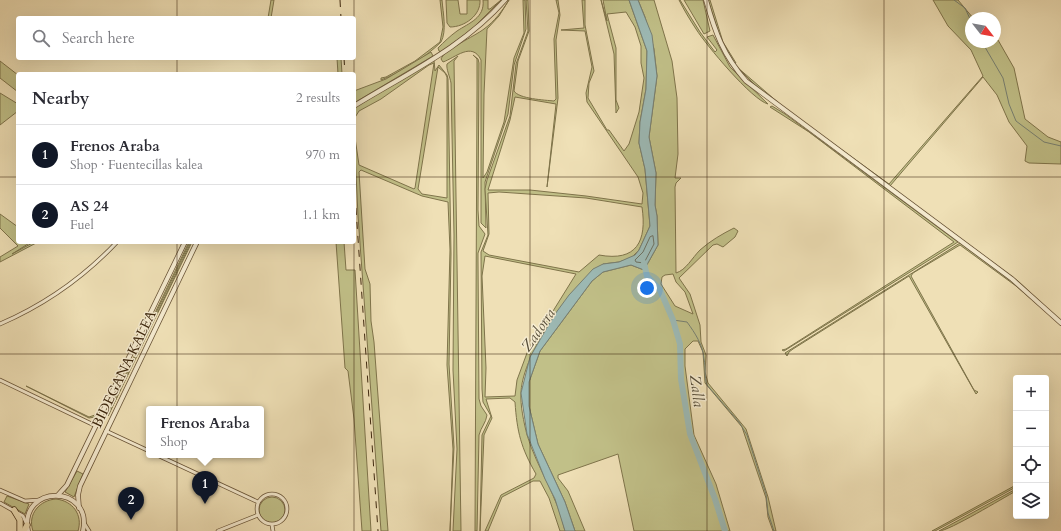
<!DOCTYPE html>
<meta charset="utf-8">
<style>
body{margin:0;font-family:Cardo,serif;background:#f7f7f7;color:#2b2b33}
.controls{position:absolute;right:12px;bottom:12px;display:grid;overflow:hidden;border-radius:4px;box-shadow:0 4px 16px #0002}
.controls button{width:36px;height:36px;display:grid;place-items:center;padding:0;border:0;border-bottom:1px solid #e1e1e2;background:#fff;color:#2b2b33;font:20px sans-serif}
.compass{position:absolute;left:965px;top:12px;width:36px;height:36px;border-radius:50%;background:#fff;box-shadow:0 4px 16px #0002;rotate:121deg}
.you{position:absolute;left:647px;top:288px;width:14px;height:14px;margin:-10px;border:3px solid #fff;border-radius:50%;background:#1a73e8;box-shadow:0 0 0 6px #1a73e833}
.badge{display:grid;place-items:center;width:26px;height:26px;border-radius:50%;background:#111827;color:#fff;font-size:13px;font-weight:700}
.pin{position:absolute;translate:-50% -33px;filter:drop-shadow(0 1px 2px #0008)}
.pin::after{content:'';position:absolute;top:21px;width:14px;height:12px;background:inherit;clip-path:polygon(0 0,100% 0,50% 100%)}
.popup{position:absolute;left:146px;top:406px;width:118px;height:52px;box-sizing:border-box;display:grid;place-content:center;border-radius:4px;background:#fff;filter:drop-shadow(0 1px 3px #0005);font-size:13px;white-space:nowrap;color:#7c7c81}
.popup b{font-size:15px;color:#2b2b33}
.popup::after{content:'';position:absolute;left:50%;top:100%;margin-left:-8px;border:8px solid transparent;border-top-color:#fff}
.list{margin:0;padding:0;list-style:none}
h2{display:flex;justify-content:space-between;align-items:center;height:52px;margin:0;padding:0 16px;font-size:17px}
h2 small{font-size:13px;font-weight:400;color:#7c7c81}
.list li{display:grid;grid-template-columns:26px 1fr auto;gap:12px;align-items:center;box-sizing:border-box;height:60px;padding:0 16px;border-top:1px solid #e1e1e2}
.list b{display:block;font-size:15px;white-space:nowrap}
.list p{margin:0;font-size:13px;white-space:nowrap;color:#7c7c81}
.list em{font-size:13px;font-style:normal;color:#7c7c81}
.icon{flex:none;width:22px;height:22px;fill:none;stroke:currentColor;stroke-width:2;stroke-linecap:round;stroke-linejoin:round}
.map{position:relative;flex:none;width:1061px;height:531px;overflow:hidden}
.search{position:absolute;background:#fff;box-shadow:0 4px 16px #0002;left:16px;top:16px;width:340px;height:44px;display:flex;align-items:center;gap:10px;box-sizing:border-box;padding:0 14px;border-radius:4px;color:#7c7c81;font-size:15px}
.panel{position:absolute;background:#fff;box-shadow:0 4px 16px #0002;left:16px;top:72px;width:340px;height:172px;border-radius:4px}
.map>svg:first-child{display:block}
</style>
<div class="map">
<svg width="1061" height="531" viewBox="0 0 1061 531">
<rect width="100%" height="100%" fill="#efe0b6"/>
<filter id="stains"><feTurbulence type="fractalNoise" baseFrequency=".005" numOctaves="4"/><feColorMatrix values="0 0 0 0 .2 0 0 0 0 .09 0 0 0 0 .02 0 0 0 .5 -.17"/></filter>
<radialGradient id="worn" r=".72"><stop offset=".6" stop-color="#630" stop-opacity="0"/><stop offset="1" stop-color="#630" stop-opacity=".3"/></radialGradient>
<g fill="#c1c088" stroke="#7f744b" fill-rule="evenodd">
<path d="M271,0H274L271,18H268Z"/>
<path d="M440,0H442C443,13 447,31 441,42C425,58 402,72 381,80V78L386,77L415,61L440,42L443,27Z"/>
<path d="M446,0H458L460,14H467V0H480C481,15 465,27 450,27L447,23Z"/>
<path d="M483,0H488V9H490L501,0L472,29L441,52L439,51L438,48C444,42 450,36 457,31C469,23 485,18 483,0Z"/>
<path d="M509,0L499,16L487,29L484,94L483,178L487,172L504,122L514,58L524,33L523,0H525L526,29L514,65L508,114L485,182L486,228L481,223V60C472,41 455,58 443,62L441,59C444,50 475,36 484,29C495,21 502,11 509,0Z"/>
<path d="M526,0H528L529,31L518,61L514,91C519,99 545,100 554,101L556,99L554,39L559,13L556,0H558L560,15L556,40L558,98L547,187L556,104L515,97L510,120L488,190H530L586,196L642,204L643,193L638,177L587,102L586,93L592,67L585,31L561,30L584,28L582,0H585V25L594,71L589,83L588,98L607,130H609L624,151L629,144L639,112L644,78L641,63V46L635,27L626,12L607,14L616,48V100L619,108L616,113L614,54L601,0L607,21L603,0H629L647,51L646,89L640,122L639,143L645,169L650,226L639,250L631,258L619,262L603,264C588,280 567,297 555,315C541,334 522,369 521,392C520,405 524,423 527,435C537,468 558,497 565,531H560L549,498L540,481H533L502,497L488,531H485L501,495L534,478L536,474C521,448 517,432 515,402L510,398L486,399L492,418L484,435L480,531L482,435L491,416L483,402L482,389L481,252L488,235L485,189L487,180L510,116L516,64L528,31ZM499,192L586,198L642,207C647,241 637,262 599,255L579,272L489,255L483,251L489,234L488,193ZM485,256L576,274L527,353L517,380L515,396L485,397L486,368L482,276Z"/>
<path d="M638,0H654L672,61L677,98L678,154L675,178H681L676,183L675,187L676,273C686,270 692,258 700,250C710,241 722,234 734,228L738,231L735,237L723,247L717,244L713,245L679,278L690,294L700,325L701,342L706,355L705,372L708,383L746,429L768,497L776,531H773L768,517L766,498L745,436L742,427L705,383L703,352L698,341H693L685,349V366L694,435L716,484L730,531H634L618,454L558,475V478L568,491L585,531H575L565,502L538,444L529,406V382L540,351L592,281L603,272L631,265L644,270L658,245L657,216L655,205L656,173L649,137L657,76L654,49L645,17ZM673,274L676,282L685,292L693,314L675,306L661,284L662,277L665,275Z"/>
<path d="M679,0H680L700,32L715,52L717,50L707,37L713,35L730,67L768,104C752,100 706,45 696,29C690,20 684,10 679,0Z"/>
<path d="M684,0H703L710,31L704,34Z"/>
<path d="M708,0H710L723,42L736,63H734L723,46Z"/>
<path d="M933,0H958L973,18H971V42H995V38L998,40L1014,68L1025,119L1048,137L1061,142V164L1029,163L1025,161L1027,146L1009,122L997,95L983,77L890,186L1018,281L1061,321L1010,276L762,92L737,67L788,111L889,184L983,76L971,50L948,26Z"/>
<path d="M431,52L433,56L354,103V91L386,79Z"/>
<path d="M473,55L478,59L479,63L478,210L479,226L485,234L478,253V261L479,399L481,406L487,415C486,423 481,427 479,435L477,531H475L477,89V59Z"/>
<path d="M458,56L454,61L461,531H453L457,449L453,370L454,235L451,83C450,77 446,69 447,64Z"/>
<path d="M337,58H341L342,74H338Z"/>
<path d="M434,60L435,71L439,65L447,75L448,79L451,254L449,364L454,447L450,531L453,449L447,365L450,250L448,202L422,196L361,170L359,172L365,269L370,284L371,321L374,342L388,531H381L358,216L354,131L359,165L414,189L415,188L434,63L429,65L381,99L359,111L354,119V108ZM438,67L445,73L447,77V198L422,194L418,189Z"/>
<path d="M0,61L18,75V92L0,78Z"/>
<path d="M0,93L18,104V111L0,125Z"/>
<path d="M772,106L785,114L958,242L784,351L782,350L786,349L954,242L809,132L770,107Z"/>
<path d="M0,214L18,227V242H31L12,254L34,242H38L0,262V257L18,246L0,228Z"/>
<path d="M189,242H190L107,415H106Z"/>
<path d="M191,242H192L108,416Z"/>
<path d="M336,242H344L346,270H355L371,531H362L354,419L348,371L345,368Z"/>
<path d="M960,243L1012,281L1061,325L1016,286L960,245L913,273L911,276L974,390L978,392L976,394L909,276L793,349L789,352L787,356L785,353Z"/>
<path d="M26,386L89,417L95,415L100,407L95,417L89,418Z"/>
<path d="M77,471L83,474L74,497L65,492Z"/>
<path d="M1016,485V487L935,531H932Z"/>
<path d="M1016,489V491C1003,498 949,531 939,531Z"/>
<path d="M7,496L29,504L25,514L4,502Z"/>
<circle cx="272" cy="510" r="13"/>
<path d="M56,499C73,501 83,515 78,531H33C27,514 40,500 56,499Z"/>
</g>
<path fill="#9dbbb7" stroke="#778073" d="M629,0H638L652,35L657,76L649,137L656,173L655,205L657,216L658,245L644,270L631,265L603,272L592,281L540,351L529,382V406L538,444L565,502L575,531H565L555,499L545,479L527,434L521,393L530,357L555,314L569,295L593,269L603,264L619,262L635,255L639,250L650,226L645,169L639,143L640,122L646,89L647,51Z"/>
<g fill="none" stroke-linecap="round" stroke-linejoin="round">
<path stroke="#6d7162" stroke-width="1" d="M653,236L654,244L644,263L636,262L635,260L643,252L650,237Z"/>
<g stroke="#778073" stroke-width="1">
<path d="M954,0L965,8L971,21"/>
<path d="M982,42L1003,78L1009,104L1016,121L1044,142L1061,146"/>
<path d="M673,320L687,322C695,333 703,345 704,359C706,368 704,376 707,385L739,422L747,435L766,494L768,513L774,531"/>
</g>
<path stroke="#9dbbb7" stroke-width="6" d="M644,263L647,276L660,290L673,320L680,344L681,379L690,434L715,499L725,531"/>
<defs>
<g id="minor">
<path d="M0,324C44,305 84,277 117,242"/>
<path d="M0,380L96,426"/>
<path d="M106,431L149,451"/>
<path d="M157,455L258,502"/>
<path d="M0,490L25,501L40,500"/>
<circle cx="272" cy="509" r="15"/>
<path d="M0,503L23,516L27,525"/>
<path d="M84,523L89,531"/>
<path d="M272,525L273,531"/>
<path d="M218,531L258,515"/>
</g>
<g id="tertiary">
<path d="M706,0C715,32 723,55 746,81L1012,279L1061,323"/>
<path d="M354,106C406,74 464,47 505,0"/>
<path d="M58,495L67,485L185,242"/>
<path d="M79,508L78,495L80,486L197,242"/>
<path d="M28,531C19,484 93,484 83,531"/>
</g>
<g id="motorway">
<path d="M14,510L20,520V531"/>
<path d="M24,531L27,525"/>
</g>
</defs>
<use href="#minor" stroke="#6a5538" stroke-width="4.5"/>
<use href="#tertiary" stroke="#6a5538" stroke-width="5.5"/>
<use href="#motorway" stroke="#3d270e" stroke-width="7"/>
<use href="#minor" stroke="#f5ebd0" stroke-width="3"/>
<use href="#tertiary" stroke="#f5ebd0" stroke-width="4"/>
<use href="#motorway" stroke="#efe0b6" stroke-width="5.5"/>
<g stroke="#3d270e" stroke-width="1" stroke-dasharray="7 7" stroke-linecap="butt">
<path d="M340,0L341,18"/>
<path d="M344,58L345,74"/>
<path d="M354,180L378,531"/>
</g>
</g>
<path fill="none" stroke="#3d270e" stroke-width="1" stroke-opacity="0.55" d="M177,0V18M354,0V18M530,0V531M707,0V531M884,0V531M177,58V74M354,58V74M0,177H18M354,177H1061M177,242V531M354,242V531M0,354H1061"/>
<g text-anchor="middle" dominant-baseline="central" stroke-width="3" stroke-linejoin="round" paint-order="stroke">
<g font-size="14" fill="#3d270e" stroke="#f5ebd0">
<text transform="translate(124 369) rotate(-64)">BIDEGANA KALEA</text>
</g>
<g font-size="15" font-style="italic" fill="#554c38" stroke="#f5ebd0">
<text transform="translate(538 330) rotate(-56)">Zadorra</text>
<text transform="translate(697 391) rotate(83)">Zalla</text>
</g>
</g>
<rect width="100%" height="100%" filter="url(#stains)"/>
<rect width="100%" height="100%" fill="url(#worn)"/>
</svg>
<div class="controls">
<button>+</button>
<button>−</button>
<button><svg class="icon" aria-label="locate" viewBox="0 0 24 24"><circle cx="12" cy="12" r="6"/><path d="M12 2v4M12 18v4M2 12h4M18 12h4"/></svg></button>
<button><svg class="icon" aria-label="layers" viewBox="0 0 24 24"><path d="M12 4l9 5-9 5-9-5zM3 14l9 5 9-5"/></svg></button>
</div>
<svg class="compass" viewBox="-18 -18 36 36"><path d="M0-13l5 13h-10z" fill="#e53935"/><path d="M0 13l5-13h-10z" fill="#7c7c81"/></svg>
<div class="you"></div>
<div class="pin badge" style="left:205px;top:504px">1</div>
<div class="popup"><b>Frenos Araba</b>Shop</div>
<div class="pin badge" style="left:131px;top:520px">2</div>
<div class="search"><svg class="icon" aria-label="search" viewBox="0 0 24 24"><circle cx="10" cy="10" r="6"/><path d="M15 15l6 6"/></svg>Search here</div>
<section class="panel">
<h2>Nearby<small>2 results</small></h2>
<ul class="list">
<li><span class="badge">1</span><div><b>Frenos Araba</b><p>Shop · Fuentecillas kalea</p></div><em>970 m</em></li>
<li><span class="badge">2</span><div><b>AS 24</b><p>Fuel</p></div><em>1.1 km</em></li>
</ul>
</section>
</div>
